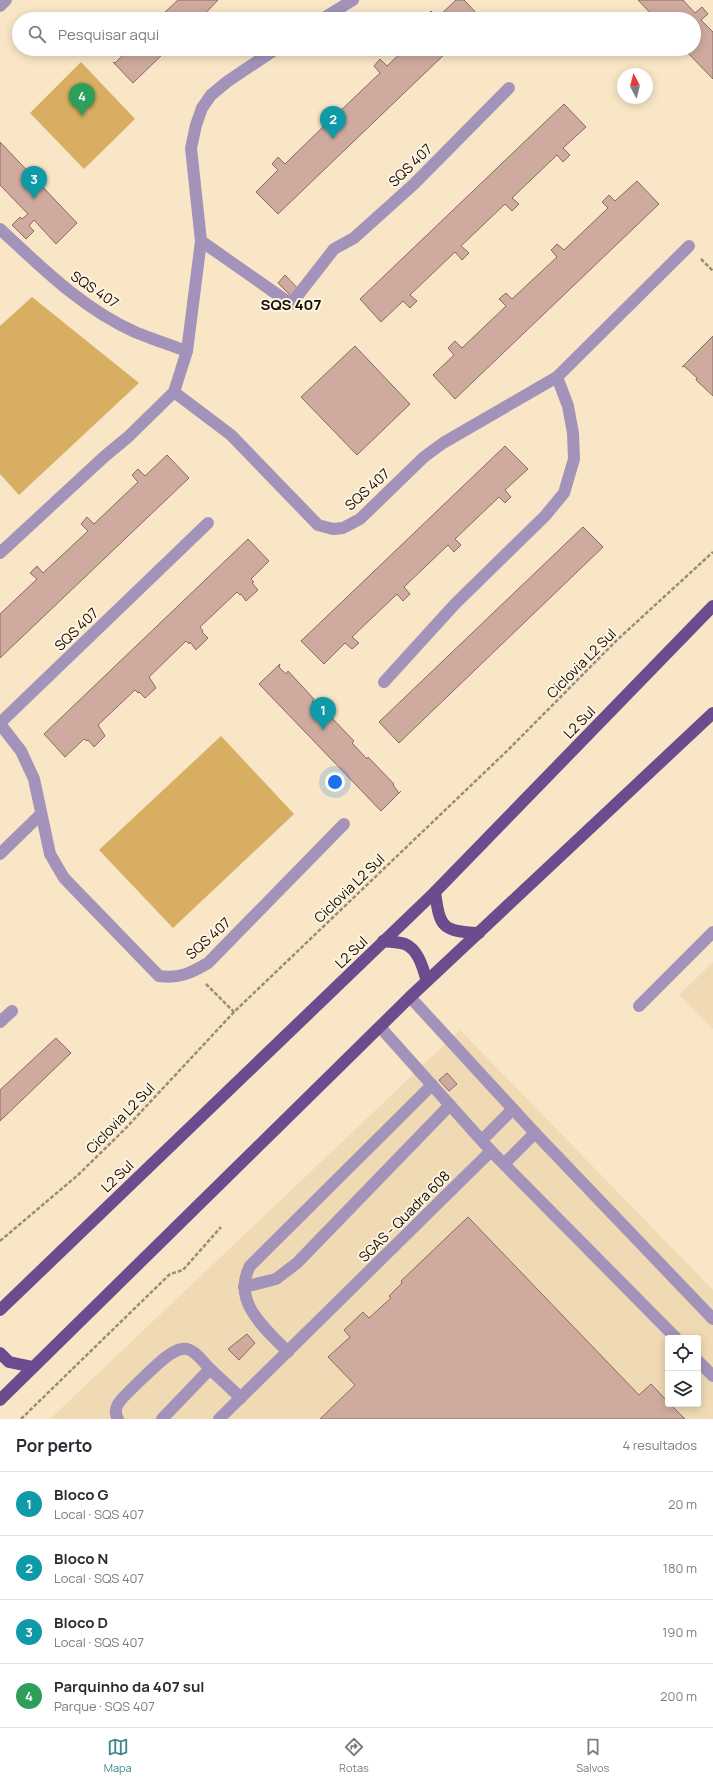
<!DOCTYPE html>
<html lang="pt">
<meta charset="utf-8">
<style>
body{margin:0;font-family:Manrope,sans-serif;background:#f2f2f3;color:#2b2b33}
.controls{position:absolute;right:12px;bottom:12px;display:grid;overflow:hidden;border-radius:4px;box-shadow:0 2px 10px #0003}
.controls button{width:36px;height:36px;display:grid;place-items:center;padding:0;border:0;border-bottom:1px solid #e1e1e2;background:#fff;color:#2b2b33;font:20px sans-serif}
.compass{position:absolute;left:617px;top:68px;width:36px;height:36px;border-radius:50%;background:#fff;box-shadow:0 2px 10px #0003;rotate:353deg}
.you{position:absolute;left:335px;top:782px;width:14px;height:14px;margin:-10px;border:3px solid #fff;border-radius:50%;background:#1a73e8;box-shadow:0 0 0 6px #1a73e833}
.badge{display:grid;place-items:center;width:26px;height:26px;border-radius:50%;background:#3e868b;color:#fff;font-size:13px;font-weight:700}
.pin{position:absolute;translate:-50% -33px;filter:drop-shadow(0 1px 2px #0008)}
.pin::after{content:'';position:absolute;top:21px;width:14px;height:12px;background:inherit;clip-path:polygon(0 0,100% 0,50% 100%)}
.list{margin:0;padding:0;list-style:none}
h2{display:flex;justify-content:space-between;align-items:center;height:52px;margin:0;padding:0 16px;font-size:17px}
h2 small{font-size:13px;font-weight:400;color:#7c7c81}
.list li{display:grid;grid-template-columns:26px 1fr auto;gap:12px;align-items:center;box-sizing:border-box;height:64px;padding:0 16px;border-top:1px solid #e1e1e2}
.list b{display:block;font-size:15px;white-space:nowrap}
.list p{margin:0;font-size:13px;white-space:nowrap;color:#7c7c81}
.list em{font-size:13px;font-style:normal;color:#7c7c81}
.icon{flex:none;width:22px;height:22px;fill:none;stroke:currentColor;stroke-width:2;stroke-linecap:round;stroke-linejoin:round}
.map{position:relative;flex:none;width:713px;height:1419px;overflow:hidden}
.search{position:absolute;background:#fff;box-shadow:0 2px 10px #0003;left:12px;right:12px;top:12px;height:44px;display:flex;align-items:center;gap:10px;box-sizing:border-box;padding:0 14px;border-radius:22px;color:#7c7c81;font-size:15px}
.sheet{height:308px;background:#fff}
nav{display:flex;justify-content:space-around;align-items:center;box-sizing:border-box;height:56px;border-top:1px solid #e1e1e2;background:#fff;font-size:11px;color:#7c7c81}
nav a{display:grid;justify-items:center;gap:2px}
nav .on{color:#3e868b}
.map>svg:first-child{display:block}
</style>
<div class="map">
<svg width="713" height="1419" viewBox="0 0 713 1419">
<rect width="100%" height="100%" fill="#f8e6c6"/>
<g fill="#f0dab4" fill-rule="evenodd">
<path d="M713,962V1029L679,995Z"/>
<path d="M460,1030L713,1290V1419H50ZM668,1338H698V1404H668Z"/>
</g>
<g fill="#d7ae62">
<path d="M81,62L135,119L84,169L30,113Z"/>
<path d="M32,297L139,383L19,495L0,474V326Z"/>
<path d="M221,736L294,814L173,928L99,850Z"/>
</g>
<g fill="#cfab9f" stroke="#8b6a60">
<path d="M178,0H218L200,19H161L165,16L163,14Z"/>
<path d="M456,0H464L482,19H427L425,17L431,11L438,17Z"/>
<path d="M638,0H683L695,13L702,7L708,14L701,20L713,32V79L684,49H694V19H656Z"/>
<path d="M127,49H168L133,83L113,62L115,63L122,56L121,55Z"/>
<path d="M405,49H450L278,214L256,192L278,170L272,164L278,157L285,164L329,121L323,114L330,108L336,115L380,73L374,66L380,59L387,66Z"/>
<path d="M564,104L586,127L563,148L570,155L563,162L557,155L512,198L519,204L512,211L505,204L461,246L469,253L462,260L455,252L410,295L417,301L410,308L403,301L381,322L360,299Z"/>
<path d="M0,142L77,223L56,244L34,220L29,226L34,231L26,239L12,225L20,217L22,219L28,214L0,185Z"/>
<path d="M637,181L659,204L455,399L433,375L454,355L448,348L455,341L462,348L506,306L499,299L506,293L512,299L557,257L551,250L557,244L564,250L608,208L602,202L609,195L615,201Z"/>
<path d="M285,275L304,295L297,302L278,283Z"/>
<path d="M713,336V396L696,380L697,378L684,366L682,367Z"/>
<path d="M355,346L410,404L357,455L301,397Z"/>
<path d="M505,446L528,469L505,490L511,497L505,503L499,497L455,539L461,545L454,552L448,545L404,587L410,594L403,601L397,594L352,637L359,643L352,649L345,643L324,664L301,641Z"/>
<path d="M167,455L189,478L0,658V614L37,579L30,573L37,566L43,573L88,531L81,524L87,517L94,524L138,482L132,475L138,469L145,476Z"/>
<path d="M583,527L603,547L399,743L379,722Z"/>
<path d="M248,539L269,561L251,579L254,582L252,583L258,590L246,601L241,594L240,595L237,592L200,627L203,631L202,632L208,638L196,650L190,642L189,644L186,641L149,677L156,688L145,698L139,692L138,693L135,690L98,725L105,736L94,747L88,740L87,741L84,739L65,757L44,734Z"/>
<path d="M280,664L279,667L286,674L288,671L314,699L312,702L326,716L328,714L354,741L352,743L367,759L368,757L394,784L393,785L399,793L401,791L381,811L259,684Z"/>
<path d="M56,1038L71,1053L0,1121V1090Z"/>
<path d="M447,1073L457,1084L449,1091L439,1080Z"/>
<path d="M468,1217L639,1395L651,1384L668,1402V1404H670L685,1419H320L355,1385L328,1357L350,1337L344,1330L363,1312L369,1318L391,1298L389,1296L402,1283L401,1281Z"/>
<path d="M247,1334L255,1343L239,1360L228,1349Z"/>
</g>
<g fill="none" stroke-linecap="round" stroke-linejoin="round">
<g stroke="#9a8d77" stroke-width="2.5" stroke-dasharray="4 2" stroke-linecap="butt">
<path d="M701,259L713,271"/>
<path d="M206,984L234,1012"/>
<path d="M0,1241L78,1175L125,1129L234,1012L509,749L617,640L713,552"/>
<path d="M21,1419L170,1274L183,1270L221,1227"/>
</g>
<g stroke="#a393ba" stroke-width="12">
<path d="M410,997L535,1133L713,1319"/>
<path d="M639,1006L713,932"/>
<path d="M380,1027L491,1151L676,1338"/>
<path d="M482,1140L513,1109"/>
<path d="M504,1164L535,1133"/>
<path d="M244,1287L276,1279L297,1263L450,1105"/>
<path d="M288,1352C266,1329 231,1302 250,1266L432,1085"/>
<path d="M698,1361L713,1376"/>
<path d="M210,1369L241,1398"/>
<path d="M118,1419C115,1414 115,1409 118,1404C121,1398 162,1359 169,1355C175,1351 180,1348 187,1349C196,1351 204,1363 210,1369L162,1419"/>
<path d="M219,1419L491,1151"/>
</g>
<g stroke="#a393ba" stroke-width="12">
<path d="M0,6L6,0"/>
<path d="M322,19L353,0"/>
<path d="M0,229C41,267 83,309 135,332C152,339 170,345 187,351"/>
<path d="M201,241L291,304L334,249L354,238L414,184L509,88"/>
<path d="M174,392L231,435L318,525L333,529L343,528L360,519L424,457L443,443L557,377L689,246"/>
<path d="M0,553L105,456L128,437L174,392L187,351L201,241L191,148L196,125L202,108L211,95L228,81L276,49"/>
<path d="M384,682L455,604L545,516L564,493L574,459L573,433L568,406L557,377"/>
<path d="M0,723L208,523"/>
<path d="M0,724L21,751L34,779L50,854L64,878L159,976C179,979 191,973 208,963L344,824"/>
<path d="M0,854L41,814"/>
<path d="M0,1022L12,1011"/>
</g>
<g stroke="#6a4c8f" stroke-width="12">
<path d="M435,892C440,928 442,931 479,933"/>
<path d="M383,941C390,942 399,942 405,944C419,950 423,969 427,981"/>
<path d="M0,1310L435,892L713,606"/>
<path d="M0,1353L9,1362L33,1367"/>
<path d="M0,1400L410,997L713,713"/>
</g>
</g>
<g text-anchor="middle" dominant-baseline="central" stroke-width="4" stroke-linejoin="round" paint-order="stroke">
<g font-size="14" fill="#130d04" stroke="#fff4e1">
<text transform="translate(410 165) rotate(-44)">SQS 407</text>
<text transform="translate(95 289) rotate(34)">SQS 407</text>
<text transform="translate(367 489) rotate(-42)">SQS 407</text>
<text transform="translate(76 629) rotate(-44)">SQS 407</text>
<text transform="translate(581 663) rotate(-45)">Ciclovia L2 Sul</text>
<text transform="translate(579 722) rotate(-46)">L2 Sul</text>
<text transform="translate(349 888) rotate(-44)">Ciclovia L2 Sul</text>
<text transform="translate(208 938) rotate(-42)">SQS 407</text>
<text transform="translate(351 952) rotate(-44)">L2 Sul</text>
<text transform="translate(120 1118) rotate(-46)">Ciclovia L2 Sul</text>
<text transform="translate(117 1176) rotate(-44)">L2 Sul</text>
<text transform="translate(404 1216) rotate(-45)">SGAS - Quadra 608</text>
</g>
<g font-size="15" font-weight="bold" fill="#130d04" stroke="#fff4e1">
<text x="291" y="304">SQS 407</text>
</g>
</g>
</svg>
<div class="controls">
<button><svg class="icon" aria-label="locate" viewBox="0 0 24 24"><circle cx="12" cy="12" r="6"/><path d="M12 2v4M12 18v4M2 12h4M18 12h4"/></svg></button>
<button><svg class="icon" aria-label="layers" viewBox="0 0 24 24"><path d="M12 4l9 5-9 5-9-5zM3 14l9 5 9-5"/></svg></button>
</div>
<svg class="compass" viewBox="-18 -18 36 36"><path d="M0-13l5 13h-10z" fill="#e53935"/><path d="M0 13l5-13h-10z" fill="#7c7c81"/></svg>
<div class="you"></div>
<div class="pin badge" style="left:323px;top:730px;background:#0f9aa8">1</div>
<div class="pin badge" style="left:333px;top:139px;background:#0f9aa8">2</div>
<div class="pin badge" style="left:34px;top:199px;background:#0f9aa8">3</div>
<div class="pin badge" style="left:82px;top:116px;background:#2e9e5b">4</div>
<div class="search"><svg class="icon" aria-label="search" viewBox="0 0 24 24"><circle cx="10" cy="10" r="6"/><path d="M15 15l6 6"/></svg>Pesquisar aqui</div>
</div>
<section class="sheet">
<h2>Por perto<small>4 resultados</small></h2>
<ul class="list">
<li><span class="badge" style="background:#0f9aa8">1</span><div><b>Bloco G</b><p>Local · SQS 407</p></div><em>20 m</em></li>
<li><span class="badge" style="background:#0f9aa8">2</span><div><b>Bloco N</b><p>Local · SQS 407</p></div><em>180 m</em></li>
<li><span class="badge" style="background:#0f9aa8">3</span><div><b>Bloco D</b><p>Local · SQS 407</p></div><em>190 m</em></li>
<li><span class="badge" style="background:#2e9e5b">4</span><div><b>Parquinho da 407 sul</b><p>Parque · SQS 407</p></div><em>200 m</em></li>
</ul>
</section>
<nav>
<a class="on"><svg class="icon" aria-label="map" viewBox="0 0 24 24"><path d="M3 6l6-2 6 2 6-2v14l-6 2-6-2-6 2zM9 4v14M15 6v14"/></svg>Mapa</a>
<a><svg class="icon" aria-label="directions" viewBox="0 0 24 24"><path d="M12 3l9 9-9 9-9-9zM9 14v-3h6M13 9l2 2-2 2"/></svg>Rotas</a>
<a><svg class="icon" aria-label="saved" viewBox="0 0 24 24"><path d="M7 4h10v16l-5-4-5 4z"/></svg>Salvos</a>
</nav>
